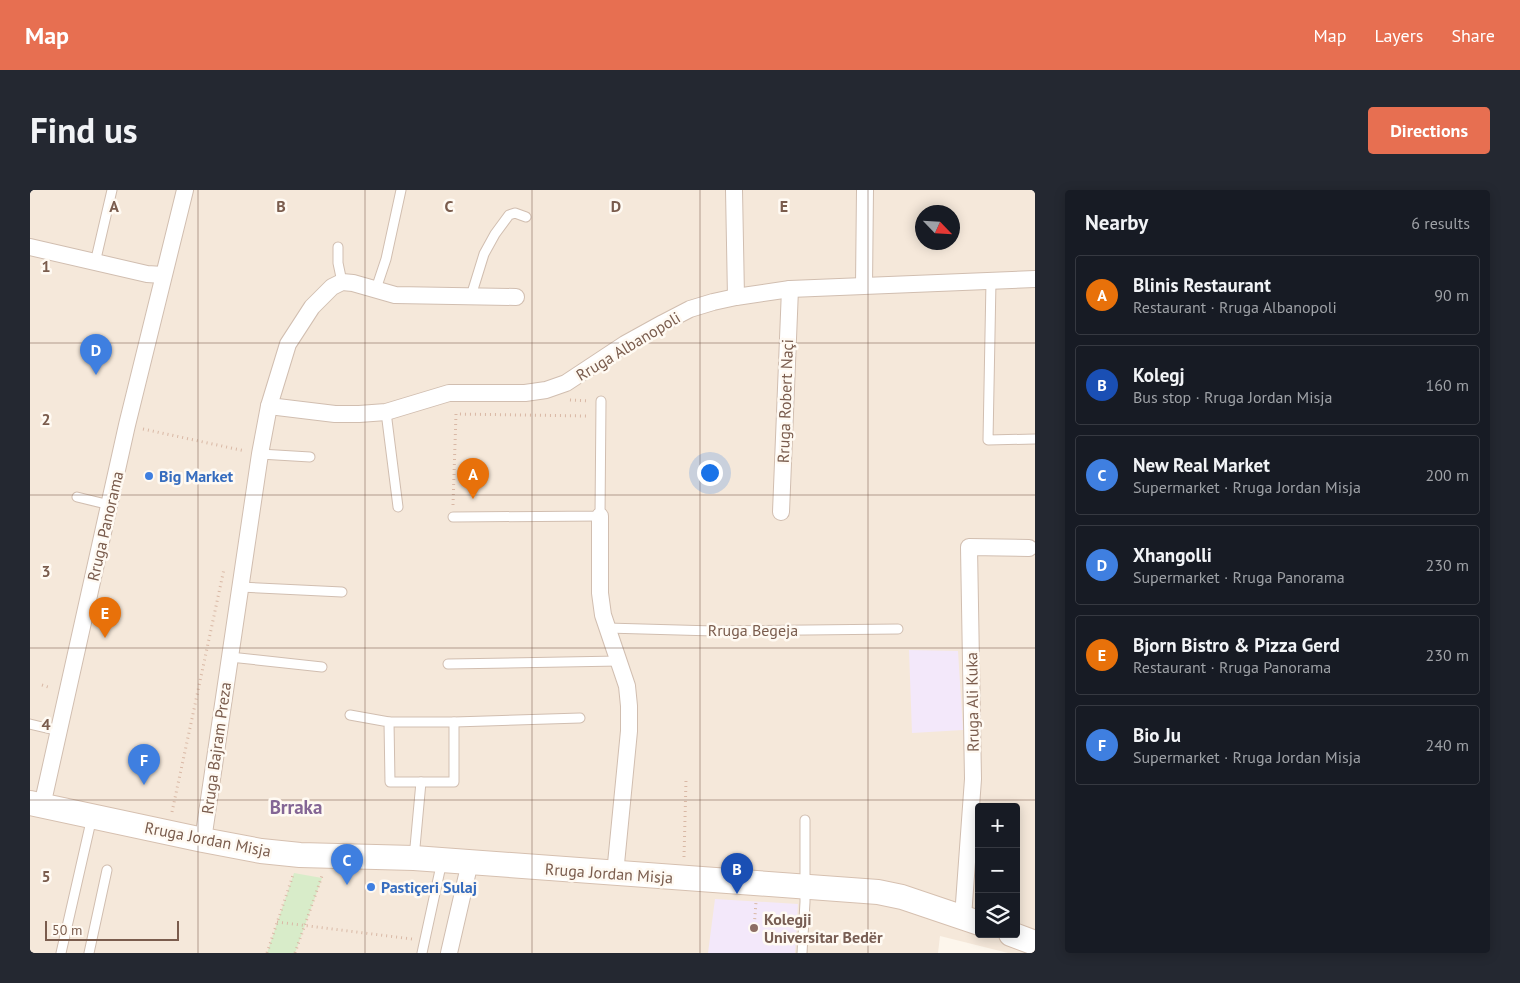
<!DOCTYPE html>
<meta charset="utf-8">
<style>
body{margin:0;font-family:"PT Sans",sans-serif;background:#242831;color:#f1f3f6}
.controls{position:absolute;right:15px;bottom:15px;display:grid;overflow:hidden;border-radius:5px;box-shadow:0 2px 12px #0003}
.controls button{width:45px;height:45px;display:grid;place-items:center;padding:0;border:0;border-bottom:1px solid #363941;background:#171b24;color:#f1f3f6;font:25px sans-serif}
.compass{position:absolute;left:885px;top:15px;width:45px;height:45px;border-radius:50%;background:#171b24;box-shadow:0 2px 12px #0003;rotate:115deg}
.scale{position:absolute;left:15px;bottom:12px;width:134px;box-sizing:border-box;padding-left:5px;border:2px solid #7a5c4d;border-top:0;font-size:14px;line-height:18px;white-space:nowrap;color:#7a5c4d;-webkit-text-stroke:4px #fffaf3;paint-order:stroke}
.you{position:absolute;left:679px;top:282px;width:18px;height:18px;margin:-12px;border:4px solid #fff;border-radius:50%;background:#1a73e8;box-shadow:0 0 0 8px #1a73e833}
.badge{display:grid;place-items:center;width:32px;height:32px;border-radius:50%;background:#e76f51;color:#fff;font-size:16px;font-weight:700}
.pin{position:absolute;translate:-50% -41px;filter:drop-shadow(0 1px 2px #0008)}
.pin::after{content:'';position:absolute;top:26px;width:18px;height:15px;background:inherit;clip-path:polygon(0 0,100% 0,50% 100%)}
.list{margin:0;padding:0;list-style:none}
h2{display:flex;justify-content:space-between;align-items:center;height:65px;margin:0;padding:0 20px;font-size:21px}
h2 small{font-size:16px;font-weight:400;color:#9ea1a6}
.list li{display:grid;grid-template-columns:32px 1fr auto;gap:15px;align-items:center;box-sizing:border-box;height:80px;margin:0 10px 10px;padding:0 10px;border:1px solid #363941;border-radius:5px}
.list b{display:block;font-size:19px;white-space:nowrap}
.list p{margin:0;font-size:16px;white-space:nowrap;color:#9ea1a6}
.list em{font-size:16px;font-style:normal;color:#9ea1a6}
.icon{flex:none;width:28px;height:28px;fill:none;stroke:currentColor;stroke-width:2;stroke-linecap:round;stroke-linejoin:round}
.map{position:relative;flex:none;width:1005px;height:763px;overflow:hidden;border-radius:5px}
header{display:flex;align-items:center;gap:30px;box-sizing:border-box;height:70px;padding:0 25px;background:#e76f51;color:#fff}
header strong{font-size:24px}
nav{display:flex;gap:28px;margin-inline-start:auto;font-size:18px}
.intro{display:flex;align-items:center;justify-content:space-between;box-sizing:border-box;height:120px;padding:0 30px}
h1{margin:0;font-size:35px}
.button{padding:12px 22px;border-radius:5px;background:#e76f51;color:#fff;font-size:18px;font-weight:700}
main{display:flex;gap:30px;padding:0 30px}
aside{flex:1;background:#171b24;border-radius:5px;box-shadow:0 2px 12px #0003}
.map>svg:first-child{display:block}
</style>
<header>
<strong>Map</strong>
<nav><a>Map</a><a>Layers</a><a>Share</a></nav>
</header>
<div class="intro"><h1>Find us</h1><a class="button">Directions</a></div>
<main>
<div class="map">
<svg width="1005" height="763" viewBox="0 0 1005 763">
<rect width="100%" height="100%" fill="#fdf6ec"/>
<path fill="#f5e8da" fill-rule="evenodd" d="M0,0H1005V763H978L910,746L908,763H0ZM892,22H922V52H892ZM949,617H986V744H949Z"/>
<g fill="#f3e8fa">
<path d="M879,460L928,461L933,540L882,543Z"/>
<path d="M685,709L768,714L765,763H678Z"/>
</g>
<path fill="#d8ecc9" d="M264,683L292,688L265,763H237Z"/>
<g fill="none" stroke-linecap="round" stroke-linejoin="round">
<defs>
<g id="lane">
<path d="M308,57V73L312,92"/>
<path d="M65,73L82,0"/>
<path d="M961,91L958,250L1005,249"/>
<path d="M346,99L356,69L371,0"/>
<path d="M441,106L454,64L465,44L479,25L485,23L496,27"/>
<path d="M356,222L368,317"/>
<path d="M230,264L280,267"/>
<path d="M47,307L80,315"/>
<path d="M423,327L570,326L571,211"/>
<path d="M210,397L312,402"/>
<path d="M577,438L684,441L868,439"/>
<path d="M200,467L292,477"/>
<path d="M418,474L589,471"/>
<path d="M320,525L359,532L360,592H424V532"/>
<path d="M359,532H424L550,528"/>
<path d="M0,534L29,541"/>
<path d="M384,668L391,592"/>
<path d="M31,763L62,627"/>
<path d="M59,763L77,680"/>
<path d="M392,763L412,671"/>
<path d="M772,763L775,712V630"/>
</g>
<g id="street">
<path d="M704,0L706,107"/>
<path d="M0,57L117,84L133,85"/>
<path d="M834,95L835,0"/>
<path d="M239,216L305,224H329L356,222L419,203H495L516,200L536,193L595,154L633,133L660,119L683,112L706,107L760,99L1005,89"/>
<path d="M751,322L760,99"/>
<path d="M570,326V403L573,425L597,496L599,516V541L585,684"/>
<path d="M12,616L97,235L155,0"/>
<path d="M173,650L230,264L239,216L258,154L282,117L302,97L312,92L323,93L365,105L486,107"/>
<path d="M933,727L943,589L939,357L999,358"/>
<path d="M419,763L440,672"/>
</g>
<g id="secondary">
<path d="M0,613L173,650L231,661L270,665L384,668L848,702L872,707L949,733"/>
<path d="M981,744L1005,753"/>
</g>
</defs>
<use href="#lane" stroke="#d1beb0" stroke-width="11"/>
<use href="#street" stroke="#d1beb0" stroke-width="18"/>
<use href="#secondary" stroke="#d6c0b0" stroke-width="26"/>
<g stroke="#d9b8a5" stroke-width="3" stroke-dasharray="1 4" stroke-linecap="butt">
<path d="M540,210L559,211"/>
<path d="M113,239L215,261"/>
<path d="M423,315L426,224L558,226"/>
<path d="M12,495L21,498"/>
<path d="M142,622L194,379"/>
<path d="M654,667L656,590"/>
<path d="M247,732L382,749"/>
<path d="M724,739L726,712"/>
<path d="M237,763L263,685"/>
<path d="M265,763L292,686"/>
</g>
<use href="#lane" stroke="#fff" stroke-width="9"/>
<use href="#street" stroke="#fff" stroke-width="16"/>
<use href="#secondary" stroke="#fff" stroke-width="24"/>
</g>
<path fill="none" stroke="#7a5c4d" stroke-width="1" stroke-opacity="0.55" d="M168,0V763M335,0V763M502,0V763M670,0V763M838,0V763M0,153H1005M0,305H1005M0,458H1005M0,610H1005"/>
<g fill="#3f7fe0" stroke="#fffaf3" stroke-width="2">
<circle cx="119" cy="286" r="5"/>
<circle cx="341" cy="697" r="5"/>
</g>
<circle fill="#8d6e63" stroke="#fffaf3" stroke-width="2" cx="724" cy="738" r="5"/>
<g text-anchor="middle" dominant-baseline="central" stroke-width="5" stroke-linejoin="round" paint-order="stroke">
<g font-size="16" fill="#7a5c4d" stroke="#fffaf3">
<text transform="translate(598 156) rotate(-31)">Rruga Albanopoli</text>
<text transform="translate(755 211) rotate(-88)">Rruga Robert Naçi</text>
<text transform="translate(75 336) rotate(-77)">Rruga Panorama</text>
<text x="723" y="440">Rruga Begeja</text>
<text transform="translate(942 512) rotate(-91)">Rruga Ali Kuka</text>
<text transform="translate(186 558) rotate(-82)">Rruga Bajram Preza</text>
<text transform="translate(178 649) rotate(11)">Rruga Jordan Misja</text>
<text transform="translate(579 683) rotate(4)">Rruga Jordan Misja</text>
</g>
<g font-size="16" font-weight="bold" fill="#366cbe" stroke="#fffaf3" text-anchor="start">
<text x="129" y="286">Big Market</text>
<text x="351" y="697">Pastiçeri Sulaj</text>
</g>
<g font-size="16" font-weight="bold" fill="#785e54" stroke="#fffaf3" text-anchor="start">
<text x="734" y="729">Kolegji<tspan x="734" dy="18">Universitar Bedër</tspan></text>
</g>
<g font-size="19" font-weight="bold" fill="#846695" stroke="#fffaf3">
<text x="266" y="617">Brraka</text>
</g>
</g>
<g font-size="16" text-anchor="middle" font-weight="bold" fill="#7a5c4d" stroke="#fffaf3" stroke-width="5" stroke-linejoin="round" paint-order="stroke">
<text x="84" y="22">A</text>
<text x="251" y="22">B</text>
<text x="419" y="22">C</text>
<text x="586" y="22">D</text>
<text x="754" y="22">E</text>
<text x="16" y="82">1</text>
<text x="16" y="235">2</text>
<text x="16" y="387">3</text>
<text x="16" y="540">4</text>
<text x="16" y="692">5</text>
</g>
</svg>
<div class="controls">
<button>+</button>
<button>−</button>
<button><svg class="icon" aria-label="layers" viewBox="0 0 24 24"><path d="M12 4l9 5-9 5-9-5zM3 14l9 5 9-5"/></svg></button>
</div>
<svg class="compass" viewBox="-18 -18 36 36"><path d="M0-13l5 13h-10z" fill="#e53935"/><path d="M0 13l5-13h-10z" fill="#9ea1a6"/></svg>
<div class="scale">50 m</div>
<div class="you"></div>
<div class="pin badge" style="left:443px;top:309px;background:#e8710a">A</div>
<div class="pin badge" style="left:707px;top:704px;background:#1a4fb4">B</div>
<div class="pin badge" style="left:317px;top:695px;background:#3f7fe0">C</div>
<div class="pin badge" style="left:66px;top:185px;background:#3f7fe0">D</div>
<div class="pin badge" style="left:75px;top:448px;background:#e8710a">E</div>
<div class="pin badge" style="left:114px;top:595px;background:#3f7fe0">F</div>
</div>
<aside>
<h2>Nearby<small>6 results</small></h2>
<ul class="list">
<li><span class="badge" style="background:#e8710a">A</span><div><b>Blinis Restaurant</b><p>Restaurant · Rruga Albanopoli</p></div><em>90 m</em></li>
<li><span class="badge" style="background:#1a4fb4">B</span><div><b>Kolegj</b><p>Bus stop · Rruga Jordan Misja</p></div><em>160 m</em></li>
<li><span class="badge" style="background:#3f7fe0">C</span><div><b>New Real Market</b><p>Supermarket · Rruga Jordan Misja</p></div><em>200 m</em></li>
<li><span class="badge" style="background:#3f7fe0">D</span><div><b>Xhangolli</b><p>Supermarket · Rruga Panorama</p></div><em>230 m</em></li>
<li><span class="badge" style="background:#e8710a">E</span><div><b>Bjorn Bistro &amp; Pizza Gerd</b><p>Restaurant · Rruga Panorama</p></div><em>230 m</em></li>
<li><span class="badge" style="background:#3f7fe0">F</span><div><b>Bio Ju</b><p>Supermarket · Rruga Jordan Misja</p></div><em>240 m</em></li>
</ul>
</aside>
</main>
